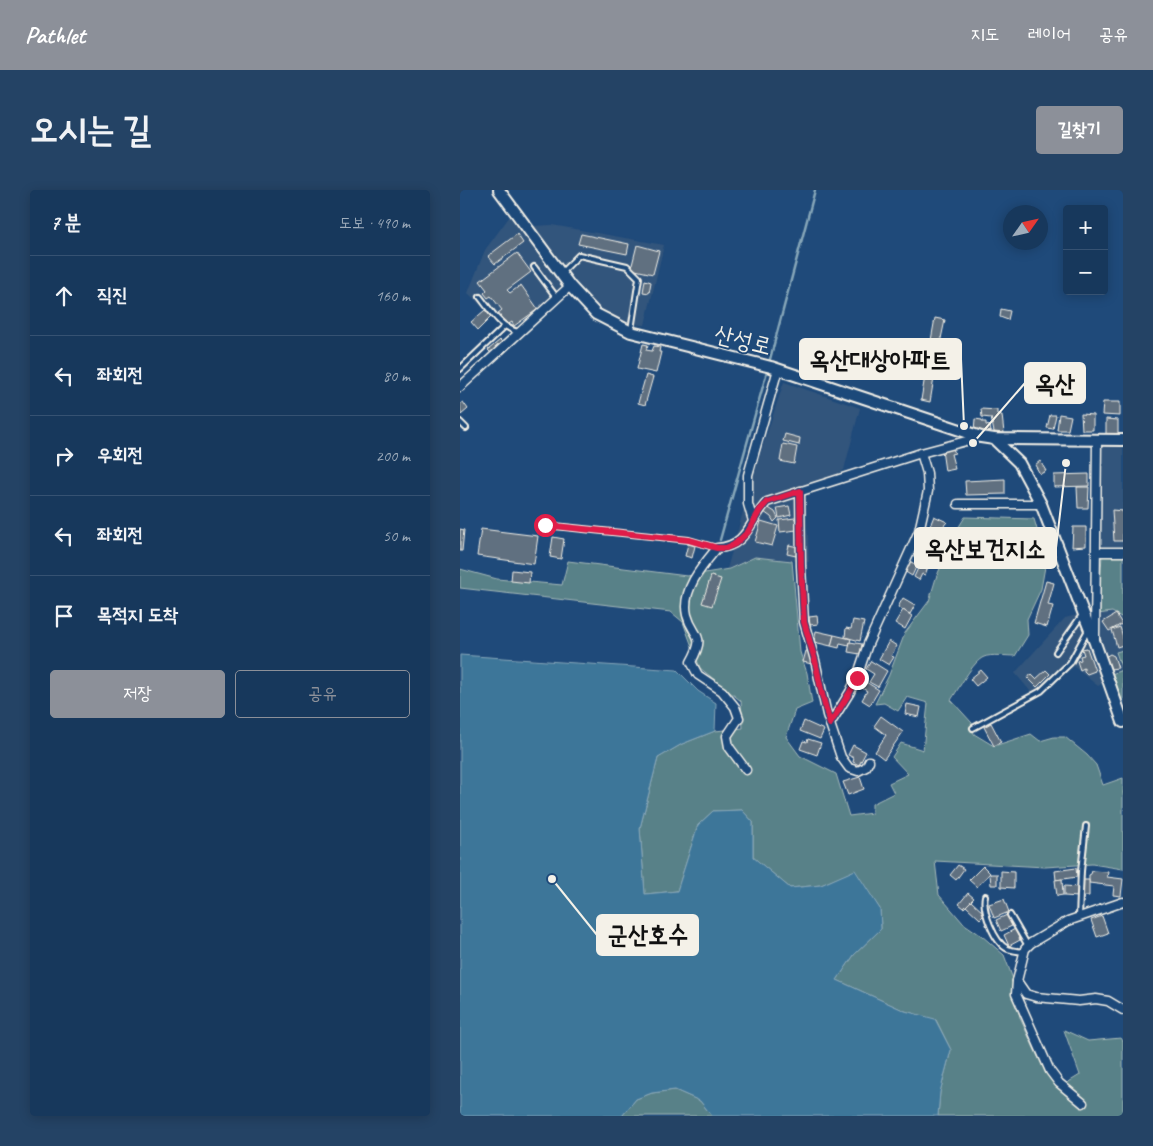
<!DOCTYPE html>
<html lang="ko">
<meta charset="utf-8">
<style>
body{margin:0;font-family:Caveat,"Poor Story",sans-serif;background:#244365;color:#f1f3f6}
.controls{position:absolute;right:15px;top:15px;display:grid;overflow:hidden;border-radius:5px;box-shadow:0 2px 12px #0003}
.controls button{width:45px;height:45px;display:grid;place-items:center;padding:0;border:0;border-bottom:1px solid #365272;background:#17385c;color:#f1f3f6;font:25px sans-serif}
.compass{position:absolute;left:543px;top:15px;width:45px;height:45px;border-radius:50%;background:#17385c;box-shadow:0 2px 12px #0003;rotate:56deg}
.stop{position:absolute;width:15px;height:15px;margin:-11px;border:4px solid #e11d48;border-radius:50%;background:#fff}
.stop.end{background:#e11d48;border-color:#fff;box-shadow:0 1px 5px #0008}
.list{margin:0;padding:0;list-style:none}
h2{display:flex;justify-content:space-between;align-items:center;height:65px;margin:0;padding:0 20px;font-size:21px}
h2 small{font-size:16px;font-weight:400;color:#9eacbb}
.list li{display:grid;grid-template-columns:32px 1fr auto;gap:15px;align-items:center;box-sizing:border-box;height:80px;padding:0 20px;border-top:1px solid #365272}
.list b{display:block;font-size:19px;white-space:nowrap}
.list em{font-size:16px;font-style:normal;color:#9eacbb}
.actions{display:flex;gap:10px;padding:15px 20px}
.actions a{flex:1;padding:11px 0;border:1px solid #8c9099;border-radius:5px;text-align:center;font-size:18px;color:#8c9099}
.actions .main{background:#8c9099;color:#fff}
.icon{flex:none;width:28px;height:28px;fill:none;stroke:currentColor;stroke-width:2;stroke-linecap:round;stroke-linejoin:round}
.map{position:relative;flex:none;width:663px;height:926px;overflow:hidden;border-radius:5px}
header{display:flex;align-items:center;gap:30px;box-sizing:border-box;height:70px;padding:0 25px;background:#8c9099;color:#fff}
header strong{font-size:24px}
nav{display:flex;gap:28px;margin-inline-start:auto;font-size:18px}
.intro{display:flex;align-items:center;justify-content:space-between;box-sizing:border-box;height:120px;padding:0 30px}
h1{margin:0;font-size:35px}
.button{padding:12px 22px;border-radius:5px;background:#8c9099;color:#fff;font-size:18px;font-weight:700}
main{display:flex;gap:30px;padding:0 30px}
aside{flex:1;background:#17385c;border-radius:5px;box-shadow:0 2px 12px #0003}
.map>svg:first-child{display:block}
</style>
<header>
<strong>Pathlet</strong>
<nav><a>지도</a><a>레이어</a><a>공유</a></nav>
</header>
<div class="intro"><h1>오시는 길</h1><a class="button">길찾기</a></div>
<main>
<aside>
<h2>7 분<small>도보 · 490 m</small></h2>
<ul class="list">
<li><svg class="icon" aria-label="ahead" viewBox="0 0 24 24"><path d="M12 20V5M6 11l6-6 6 6"/></svg><div><b>직진</b></div><em>160 m</em></li>
<li><svg class="icon" aria-label="left" viewBox="0 0 24 24"><path d="M17 20v-9H6M10 6l-5 5 5 5"/></svg><div><b>좌회전</b></div><em>80 m</em></li>
<li><svg class="icon" aria-label="right" viewBox="0 0 24 24"><path d="M7 20v-9h11M14 6l5 5-5 5"/></svg><div><b>우회전</b></div><em>200 m</em></li>
<li><svg class="icon" aria-label="left" viewBox="0 0 24 24"><path d="M17 20v-9H6M10 6l-5 5 5 5"/></svg><div><b>좌회전</b></div><em>50 m</em></li>
<li><svg class="icon" aria-label="arrive" viewBox="0 0 24 24"><path d="M6 21V4h12l-3 4 3 4H6"/></svg><div><b>목적지 도착</b></div></li>
</ul>
<div class="actions"><a class="main">저장</a><a>공유</a></div>
</aside>
<div class="map">
<svg width="663" height="926" viewBox="0 0 663 926">
<rect width="100%" height="100%" fill="#1f4a7a"/>
<filter id="ink" filterUnits="userSpaceOnUse"><feTurbulence type="fractalNoise" baseFrequency=".02" numOctaves="2"/><feDisplacementMap in="SourceGraphic" scale="10" xChannelSelector="R" yChannelSelector="G"/><feConvolveMatrix kernelMatrix="1 2 1 2 8 2 1 2 1" color-interpolation-filters="sRGB"/></filter>
<g filter="url(#ink)">
<g fill="#32557c">
<path d="M50,26L103,96L51,145L8,103L25,60Z"/>
<path d="M92,35L204,55L185,135L166,134L134,114L72,36Z"/>
<path d="M324,192L400,218L384,280L346,305L349,372L295,367L267,379L295,279Z"/>
<path d="M641,255L663,256V359H640Z"/>
<path d="M652,422L663,428V460L656,462L662,480L649,485L639,452L638,424Z"/>
<path d="M617,425L628,446L645,492L638,496L613,476L579,505L571,502L555,483L605,428Z"/>
</g>
<g fill="#588188" stroke="#a6b9b8">
<path d="M505,327L574,329L586,371L581,399L567,429L568,445L555,466C548,466 530,464 524,467C513,471 498,500 491,510L512,533L514,544L534,556L571,544L580,551L594,547H605L627,565L636,575L643,595L663,588V679L632,674L585,677L475,671L479,705L503,733L522,746L544,765L553,789L560,828L578,867L601,901L607,893L620,885L604,840L628,851L661,848L663,851V926H478L480,902L491,860L476,830L445,821L377,790L394,765L421,739L420,719L394,681L361,695L330,698L293,667V632L282,620L253,621L238,635L217,701L185,704L180,638L198,568L222,554L255,541L283,538L281,511L240,478L223,432L211,422L0,398V379L37,389L102,395L108,371L227,386L269,379L295,367L332,371L340,462L347,483L352,513L335,520L326,547L340,566L376,584L389,626L412,623V614L434,603L429,593L448,584L432,567L441,553L463,560L468,513L447,507L438,521L424,513L415,514L429,485L445,443L469,411L476,388L495,343Z"/>
<path d="M663,365V428L652,422L638,424L642,366Z"/>
<path d="M663,460V523L649,485L662,480L656,462Z"/>
<path d="M215,900L240,911L252,926H162L176,909L192,903Z"/>
</g>
<path fill="#3e7699" stroke="#87a7b9" d="M0,465L217,480L238,501L256,513L255,541L222,554L198,568L180,638L185,704L217,701L238,635L253,621L282,620L293,632V667L330,698L361,695L395,680L420,719L421,739L394,765L377,790L445,821L475,829L491,860L480,902L478,926H252L240,911L215,900L192,903L176,909L162,926H0Z"/>
<g fill="none" stroke-linecap="round" stroke-linejoin="round">
<g stroke="#87a7b9" stroke-width="2.5">
<path d="M309,173L355,0"/>
<path d="M260,350L308,178"/>
</g>
</g>
<g fill="#607080" stroke="#f4f1e8">
<path d="M57,44L63,53L35,74L28,66Z"/>
<path d="M121,44L169,54L167,64L118,54Z"/>
<path d="M177,55L199,61L193,84L171,79Z"/>
<path d="M57,63L71,82L47,100L50,103L61,95L78,119L54,136L52,132L47,135L38,123L42,120L31,106L28,108L24,103L27,100L20,91Z"/>
<path d="M185,90L191,92L189,103L183,102Z"/>
<path d="M541,119L550,121L548,130L540,127Z"/>
<path d="M25,120L31,127L18,140L11,132Z"/>
<path d="M475,128L485,130L479,158L470,156Z"/>
<path d="M40,150L44,154L32,164L28,160Z"/>
<path d="M183,154L188,155L186,160L192,161L194,156L200,157L199,162H201L196,183L177,179Z"/>
<path d="M468,168L477,170L470,212L461,210Z"/>
<path d="M186,185L193,187L185,215L178,213Z"/>
<path d="M3,212L8,219L1,225L0,214Z"/>
<path d="M643,212H660V226L642,225Z"/>
<path d="M521,219L537,220V224L542,225L544,243L534,242L531,228L522,227Z"/>
<path d="M599,224L611,226L608,240H597Z"/>
<path d="M621,224L633,225V240H622Z"/>
<path d="M590,225H596L593,239L587,238Z"/>
<path d="M515,229L522,230V232H526V235L530,236L531,242L514,241Z"/>
<path d="M646,229L658,230V244H646Z"/>
<path d="M325,244L340,248L339,255L323,251Z"/>
<path d="M323,254L337,257L334,274L320,271Z"/>
<path d="M492,257L495,263L491,264L495,279L485,281L482,260Z"/>
<path d="M580,271L586,281L580,284L575,275Z"/>
<path d="M629,284V296L594,297V285Z"/>
<path d="M545,289V304L506,305L505,291Z"/>
<path d="M617,297H629L628,318H618Z"/>
<path d="M329,316L331,325L319,328L317,318Z"/>
<path d="M307,317L315,322L318,328L314,332L311,327L304,322Z"/>
<path d="M652,320L663,321V351H654Z"/>
<path d="M474,326L487,332L480,340L470,336Z"/>
<path d="M335,328L337,340L320,342L319,330Z"/>
<path d="M301,331L318,336L312,356L295,352Z"/>
<path d="M613,337H626V356L612,357Z"/>
<path d="M0,339L4,340L2,361H0Z"/>
<path d="M21,339L78,346L74,374L17,366Z"/>
<path d="M93,347L104,349L101,369L90,367Z"/>
<path d="M228,354L235,356L232,368L225,366Z"/>
<path d="M329,355L338,357L336,366L327,364Z"/>
<path d="M449,371L457,375L452,386L444,381Z"/>
<path d="M460,374L468,377L465,385L462,384L459,390L454,387Z"/>
<path d="M52,380L70,382L69,393L51,391Z"/>
<path d="M251,386L261,389L252,416L242,413Z"/>
<path d="M586,391L594,393L588,415L593,416L587,437L574,433Z"/>
<path d="M443,408L455,415L450,424L438,417Z"/>
<path d="M443,420L452,426L445,439L435,433Z"/>
<path d="M656,424L662,434L649,441L643,432Z"/>
<path d="M357,426L358,434L350,435L349,427Z"/>
<path d="M393,430L404,432L400,451L385,447L386,438L391,439Z"/>
<path d="M660,437L663,447V455L657,457L652,440Z"/>
<path d="M356,441L374,445L371,456L354,452Z"/>
<path d="M374,445L391,449L389,455L380,453L379,458L371,456Z"/>
<path d="M429,451L437,456L431,466L434,467L429,475L419,469Z"/>
<path d="M390,452L402,454L400,464L388,462Z"/>
<path d="M627,458L635,481L627,484L624,481V478L620,480L617,471L621,470L620,466L624,465L622,459Z"/>
<path d="M346,461H350L352,474L343,472Z"/>
<path d="M650,464L654,466L658,478L650,479L645,467Z"/>
<path d="M411,471L427,481L418,497L409,492L414,484L406,479Z"/>
<path d="M521,480L527,487L516,496L510,489Z"/>
<path d="M586,480L590,484L577,497L568,488L571,484L576,489Z"/>
<path d="M401,489L419,500L410,515L402,510L407,501L397,495Z"/>
<path d="M447,514L461,517L459,527L445,524Z"/>
<path d="M421,526L443,542L424,569L415,562L426,545L414,536Z"/>
<path d="M344,531L364,540L360,549L340,541Z"/>
<path d="M531,533L541,552L534,556L524,537Z"/>
<path d="M348,549L361,553L357,565L340,559L343,551L347,552Z"/>
<path d="M393,555L406,562L399,575L393,572L394,568L388,565Z"/>
<path d="M400,587L404,599L388,605L383,592Z"/>
<path d="M498,675L504,679L496,690L490,685Z"/>
<path d="M523,676L530,683L517,697L509,690Z"/>
<path d="M616,678L617,687L596,690L595,681Z"/>
<path d="M541,681L554,682V698L541,697Z"/>
<path d="M632,681L648,682L647,687L663,689L661,706L653,705L654,696L629,693V685L631,684Z"/>
<path d="M530,684H537V695H531Z"/>
<path d="M602,689L603,705L597,706L595,690Z"/>
<path d="M623,690H629V706H622Z"/>
<path d="M604,696L619,697L618,707L604,706Z"/>
<path d="M508,703L514,708L504,718L499,714Z"/>
<path d="M544,709L549,722L534,728L529,714Z"/>
<path d="M511,711L525,724L520,729L506,716Z"/>
<path d="M547,725L552,736L541,741L536,730Z"/>
<path d="M642,726L648,743L637,747L631,730Z"/>
<path d="M555,739L560,750L549,756L544,745Z"/>
</g>
<g fill="none" stroke-linecap="round" stroke-linejoin="round">
<defs>
<g id="service">
<path d="M74,77L97,108"/>
<path d="M102,82L119,65L167,76L179,88L171,140"/>
<path d="M20,107C31,121 40,137 58,142"/>
<path d="M0,179L45,136"/>
<path d="M0,232L6,238"/>
<path d="M85,335L229,350L257,358"/>
<path d="M596,462L622,425"/>
<path d="M513,538L581,501L610,473L628,440"/>
<path d="M525,706C522,720 534,753 548,759C552,761 559,761 564,762"/>
<path d="M550,725L568,756"/>
<path d="M619,727L621,681L626,636"/>
</g>
<g id="minor">
<path d="M0,197L110,96"/>
<path d="M340,301L341,376L344,432L355,470L367,525L381,567L389,578L398,581L406,577L409,571"/>
<path d="M498,314H581"/>
<path d="M293,331L288,314V285L318,179"/>
<path d="M637,362H663"/>
<path d="M635,448L637,250"/>
<path d="M370,534L390,502L397,487L408,454L459,341L468,301L467,283L461,263"/>
<path d="M286,580L269,557L267,546L279,528L275,517L262,501L238,485L231,472C247,443 233,448 227,425C221,400 243,375 257,358C287,357 290,330 307,312L461,263L521,247"/>
<path d="M663,712L608,731L571,753L565,759L557,791L566,804L576,807L619,811L636,809L648,811L663,820"/>
<path d="M557,791L556,804L590,881L599,893L623,913"/>
</g>
<g id="tertiary">
<path d="M39,0L110,96L136,124L171,142L311,177L521,247L534,249L663,250"/>
<path d="M534,249L559,273L581,314L635,453L663,532"/>
</g>
</defs>
<use href="#service" stroke="#f4f1e8" stroke-width="8"/>
<use href="#minor" stroke="#f4f1e8" stroke-width="11"/>
<use href="#tertiary" stroke="#f4f1e8" stroke-width="14"/>
<use href="#service" stroke="#1f4a7a" stroke-width="4"/>
<use href="#minor" stroke="#1f4a7a" stroke-width="8"/>
<use href="#tertiary" stroke="#1f4a7a" stroke-width="10"/>
</g>
</g>
<g fill="none" stroke-linecap="round" stroke-linejoin="round" filter="url(#ink)">
<path stroke="#e11d48" stroke-width="6" d="M85,335L229,350L257,358H266L275,354L288,342L300,320L307,312L340,301L341,376L344,432L355,470L362,504L370,534L390,502L397,488"/>
</g>
<g text-anchor="middle" dominant-baseline="central" stroke-width="4" stroke-linejoin="round" paint-order="stroke">
<g font-size="24" fill="#f4f1e8" stroke="#1f4a7a">
<text transform="translate(283 150) rotate(14)">산성로</text>
</g>
</g>
<path fill="none" stroke="#f4f1e8" stroke-width="2" d="M504 236L501 169M513 253L565 193M606 273L596 358M92 689L137 745"/>
<g fill="#f4f1e8" stroke="#1f4a7a" stroke-width="2">
<circle cx="504" cy="236" r="5"/>
<circle cx="513" cy="253" r="5"/>
<circle cx="606" cy="273" r="5"/>
<circle cx="92" cy="689" r="5"/>
</g>
<g fill="#f4f1e8" stroke="#f4f1e8" stroke-width="2">
<rect x="340" y="149" width="161" height="40" rx="5"/>
<rect x="565" y="173" width="60" height="40" rx="5"/>
<rect x="455" y="338" width="141" height="40" rx="5"/>
<rect x="137" y="725" width="101" height="40" rx="5"/>
</g>
<g font-size="25" text-anchor="middle" font-weight="bold" fill="#111">
<text x="420" y="178">옥산대상아파트</text>
<text x="595" y="202">옥산</text>
<text x="525" y="367">옥산보건지소</text>
<text x="188" y="753">군산호수</text>
</g>
</svg>
<div class="controls">
<button>+</button>
<button>−</button>
</div>
<svg class="compass" viewBox="-18 -18 36 36"><path d="M0-13l5 13h-10z" fill="#e53935"/><path d="M0 13l5-13h-10z" fill="#9eacbb"/></svg>
<div class="stop" style="left:85px;top:335px"></div>
<div class="stop end" style="left:397px;top:488px"></div>
</div>
</main>
